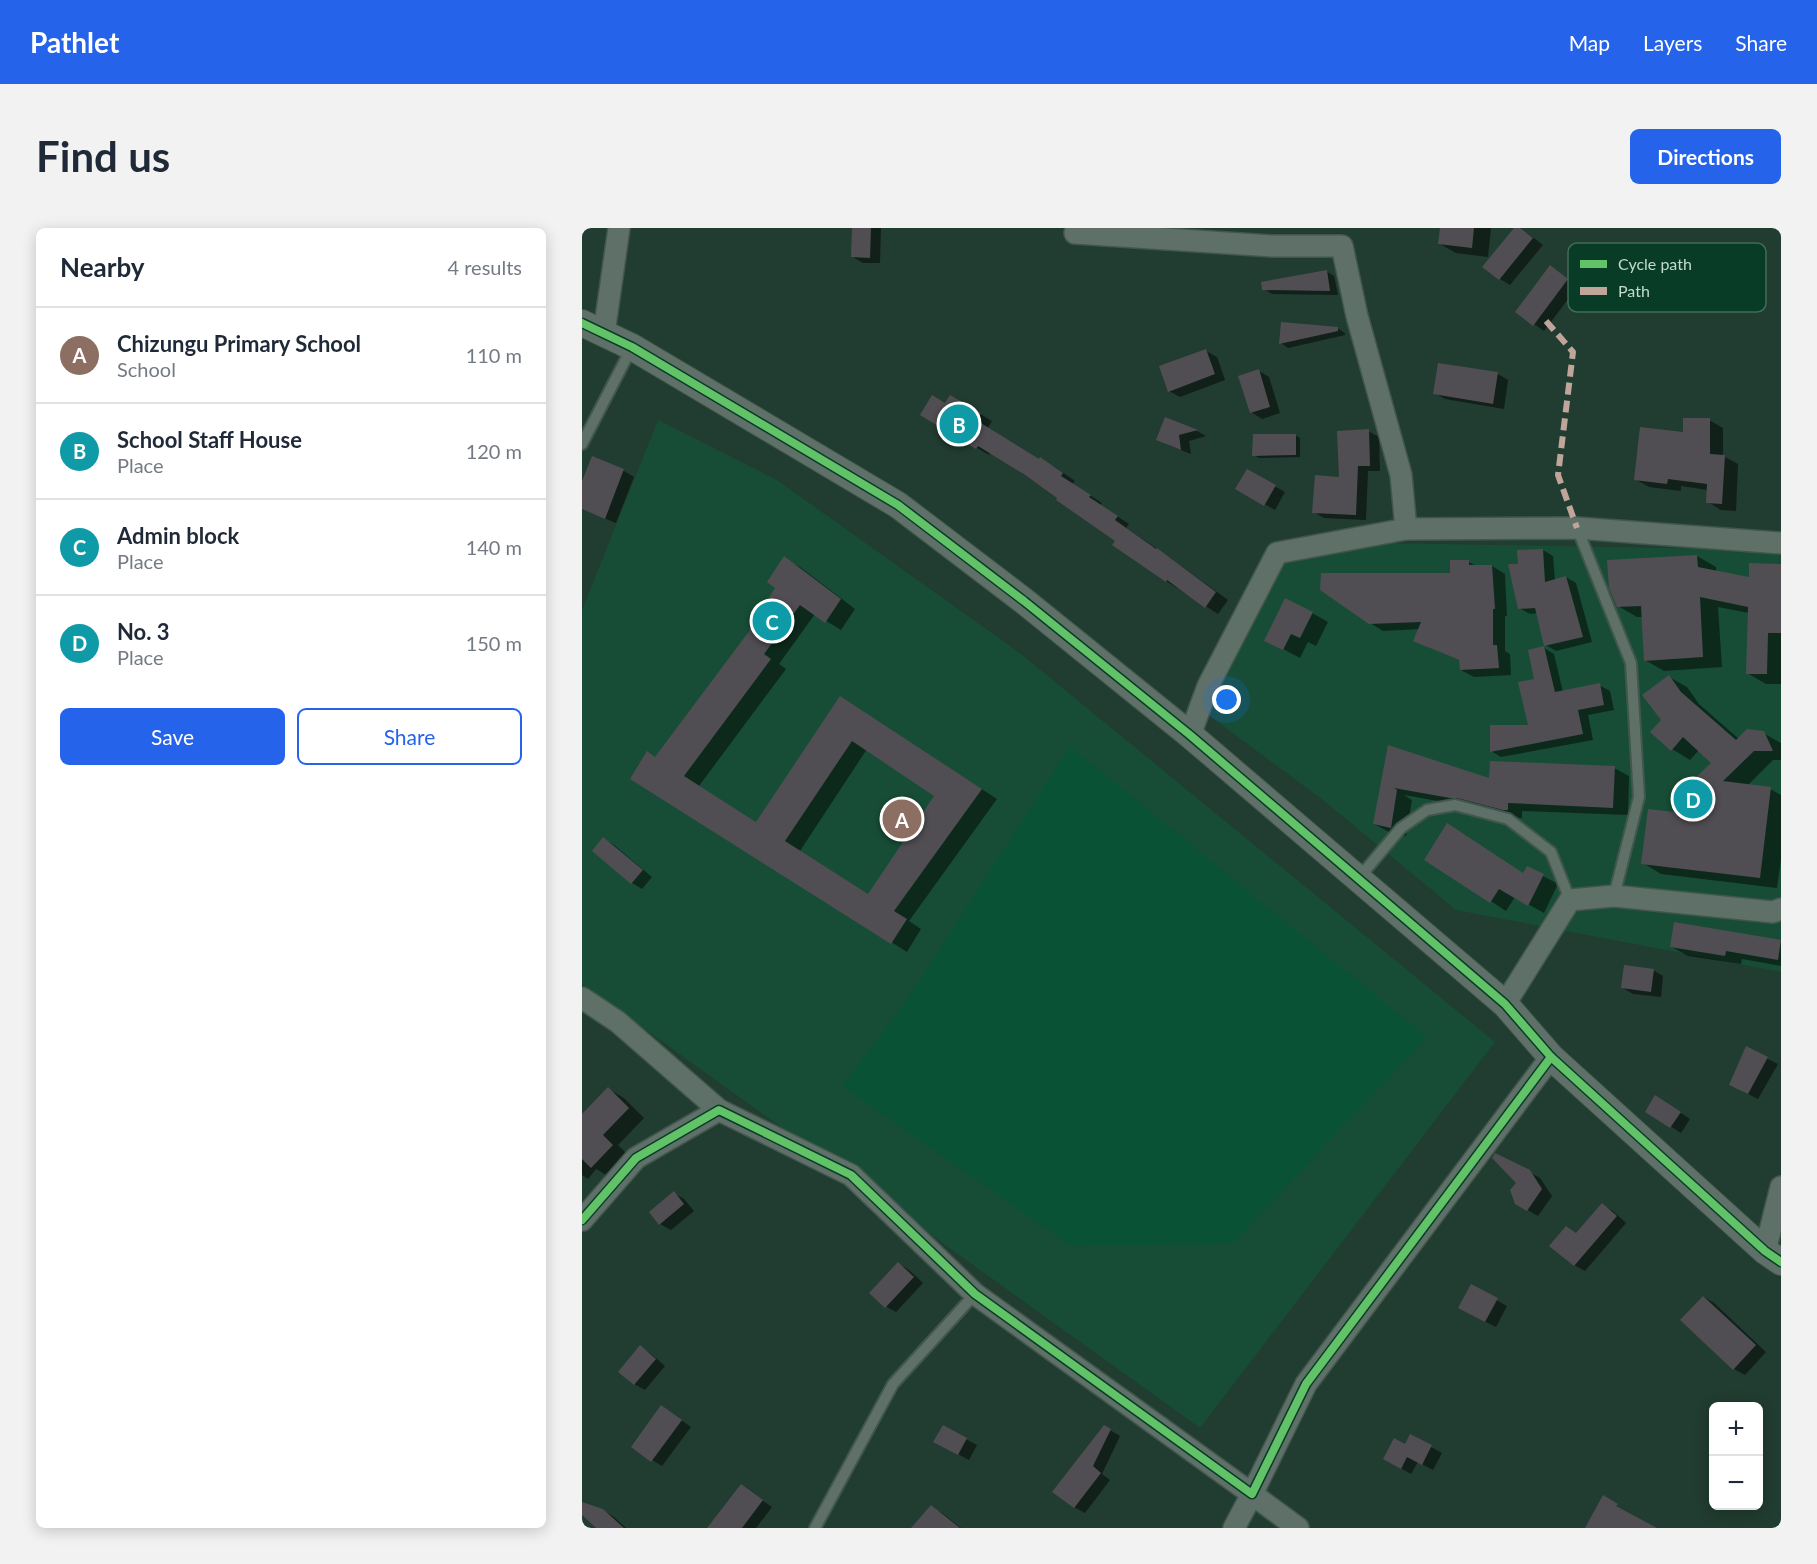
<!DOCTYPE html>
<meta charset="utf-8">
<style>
body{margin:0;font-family:Lato,sans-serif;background:#f2f2f3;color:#1f2937}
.controls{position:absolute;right:18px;bottom:18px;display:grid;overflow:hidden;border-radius:9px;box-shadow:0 3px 15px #0003}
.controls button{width:54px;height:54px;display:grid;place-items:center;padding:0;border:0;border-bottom:2px solid #e0e1e3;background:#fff;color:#1f2937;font:30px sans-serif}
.you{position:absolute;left:645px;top:472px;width:21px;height:21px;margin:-15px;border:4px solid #fff;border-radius:50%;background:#1a73e8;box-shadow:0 0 0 9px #1a73e833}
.badge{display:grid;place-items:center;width:39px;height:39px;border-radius:50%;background:#2563eb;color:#fff;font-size:20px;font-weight:700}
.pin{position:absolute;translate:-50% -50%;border:3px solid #fff;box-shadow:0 2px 6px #0006}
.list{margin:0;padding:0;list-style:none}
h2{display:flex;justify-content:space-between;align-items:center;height:78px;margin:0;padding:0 24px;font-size:26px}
h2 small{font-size:20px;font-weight:400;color:#747a83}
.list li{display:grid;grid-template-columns:39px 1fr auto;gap:18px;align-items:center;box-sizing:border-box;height:96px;padding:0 24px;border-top:2px solid #e0e1e3}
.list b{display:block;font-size:22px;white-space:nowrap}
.list p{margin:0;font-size:20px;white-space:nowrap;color:#747a83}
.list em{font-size:20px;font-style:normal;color:#747a83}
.actions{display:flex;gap:12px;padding:18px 24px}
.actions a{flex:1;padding:14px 0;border:2px solid #2563eb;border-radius:9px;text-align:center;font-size:21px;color:#2563eb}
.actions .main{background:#2563eb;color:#fff}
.map{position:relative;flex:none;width:1199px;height:1300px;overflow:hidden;border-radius:9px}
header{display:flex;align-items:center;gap:36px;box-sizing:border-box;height:84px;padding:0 30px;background:#2563eb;color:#fff}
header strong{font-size:28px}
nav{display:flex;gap:33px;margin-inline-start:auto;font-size:21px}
.intro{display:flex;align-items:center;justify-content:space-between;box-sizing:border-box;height:144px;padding:0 36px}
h1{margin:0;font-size:42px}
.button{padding:15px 27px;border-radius:9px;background:#2563eb;color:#fff;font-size:21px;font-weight:700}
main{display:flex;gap:36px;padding:0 36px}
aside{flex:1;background:#fff;border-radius:9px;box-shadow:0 3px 15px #0003}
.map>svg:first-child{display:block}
</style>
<header>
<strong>Pathlet</strong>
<nav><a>Map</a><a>Layers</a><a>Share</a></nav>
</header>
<div class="intro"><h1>Find us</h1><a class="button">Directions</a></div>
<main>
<aside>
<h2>Nearby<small>4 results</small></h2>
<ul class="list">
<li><span class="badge" style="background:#8d6e63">A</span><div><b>Chizungu Primary School</b><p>School</p></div><em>110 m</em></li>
<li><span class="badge" style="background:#0f9aa8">B</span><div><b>School Staff House</b><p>Place</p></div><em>120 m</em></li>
<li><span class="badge" style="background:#0f9aa8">C</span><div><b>Admin block</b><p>Place</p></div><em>140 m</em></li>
<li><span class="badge" style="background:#0f9aa8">D</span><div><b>No. 3</b><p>Place</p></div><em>150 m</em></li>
</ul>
<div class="actions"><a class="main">Save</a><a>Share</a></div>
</aside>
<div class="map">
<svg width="1199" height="1300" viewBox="0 0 1199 1300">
<rect width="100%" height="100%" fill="#213c30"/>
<g fill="#174d36">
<path d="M76,192L195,252L439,426L913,814L618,1200L0,756V382Z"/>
<path d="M739,314L1144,321L1199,326V744L874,682L741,572L621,483L691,322Z"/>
</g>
<path fill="#0a5236" d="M488,518L845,809L650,1016L489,1018L260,858L328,767Z"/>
<g fill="#0007" fill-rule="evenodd">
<path d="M272,0H299L298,35H281L271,29Z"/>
<path d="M859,0H909L906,29L874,25L858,16Z"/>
<path d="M934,0L945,5L961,17L928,57L918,51L903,39Z"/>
<path d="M968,39L996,58L962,103L935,84Z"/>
<path d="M744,43L752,48L756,67L690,66L682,61Z"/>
<path d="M755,100L763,105V107L706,120L699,115Z"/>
<path d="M624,123L635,129L643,152L598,169L587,163Z"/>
<path d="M857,136L916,146L926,152L922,181L863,171L853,165Z"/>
<path d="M677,143L687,149L698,185L680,191L669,184Z"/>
<path d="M369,169L410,193L405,201L457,233L471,238L493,253L490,256L520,275L518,277L547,296L544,300L587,329L646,372L636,386L584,353L535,313L477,270L408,224L407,227L395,220L364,177Z"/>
<path d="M584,191L615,203L624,208L607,213L609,226L586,217L576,211Z"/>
<path d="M1127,192L1141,200V228L1156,236L1154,283L1139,282L1126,274V262L1099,258V263L1067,259L1053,251Z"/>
<path d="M786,203L797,209L798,243H786L784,292L742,290L732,284L758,250Z"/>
<path d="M713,207L718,210V229L677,230L672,227Z"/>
<path d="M11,230L42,243L52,249L34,295L0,281V257Z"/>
<path d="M666,243L703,264L693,282L655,261Z"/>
<path d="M961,322L971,328L973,353L984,349L994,355L1010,414L974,423L964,417L956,385L948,386L937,380Z"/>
<path d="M1115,328L1134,339V344L1168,351L1199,337V456H1184L1165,445L1167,385L1136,379L1140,439L1082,443L1063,432L1061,389H1055L1036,378Z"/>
<path d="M202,330L218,339L273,381L259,402L233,386L197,436L204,441L117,558L175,595L274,479L415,571L327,693L339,701L325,724L50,550L74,530L170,401L195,359ZM285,521L354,568L287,668L218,623Z"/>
<path d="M887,334L894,338H910L923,346L925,388H923V423L928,426L929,447L892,449L879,442V433L846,419L833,412L838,401L801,403L788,395L870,347Z"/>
<path d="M730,385L746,394L734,418L726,414L718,430L684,412Z"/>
<path d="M962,420L972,426L981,464L1017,457L1028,463L1032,482L1006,487L1011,512L919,529L909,523L948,499L954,452Z"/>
<path d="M1087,449L1105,459L1117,476L1157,511L1181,505L1199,515V532H1191L1165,558L1188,561L1199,567V631L1195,660L1079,646L1061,635L1093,586L1108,557L1132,535L1117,522L1108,532L1090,521L1081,492Z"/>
<path d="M807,519L909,552L1032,540L1047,548L1046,587L940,583V590H938L891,578H884L822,567L830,572L824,608L807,604L792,596Z"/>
<path d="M22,611L32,617L70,649L60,661L50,655Z"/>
<path d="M844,631L961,648L976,656L962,685L933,669L924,683Z"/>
<path d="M1199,713V738L1160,731L1159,736L1106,728L1090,719Z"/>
<path d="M1071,742L1081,748L1079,769L1051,766L1041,760Z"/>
<path d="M1164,820L1196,836L1176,871L1160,863Z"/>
<path d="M26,861L42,870L62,890L36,917L46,927L26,948L14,941L6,951L0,947V887Z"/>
<path d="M1084,875L1108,891L1099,905L1065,883Z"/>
<path d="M947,944L958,950L970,968L956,988L934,975Z"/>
<path d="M92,965L102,971L112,983L89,1002L78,996Z"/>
<path d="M1020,977L1031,983L1044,995L1003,1043L992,1037L985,999L995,1006Z"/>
<path d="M317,1036L327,1042L341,1055L314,1084L303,1078Z"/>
<path d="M889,1058L925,1078L914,1099L888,1086Z"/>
<path d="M1122,1069L1132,1075L1184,1124L1163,1147L1152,1141L1100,1092Z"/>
<path d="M58,1119L68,1125L83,1138L63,1162L52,1156Z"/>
<path d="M80,1179L109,1199L80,1238L70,1232Z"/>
<path d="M361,1199L395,1217L387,1232L353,1214Z"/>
<path d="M523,1199L538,1208L520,1246L528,1252L503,1285L492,1279Z"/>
<path d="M829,1208L860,1225L851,1242L836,1234L829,1246L803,1231L824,1218Z"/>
<path d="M159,1258L190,1279L174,1300H136L131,1296Z"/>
<path d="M0,1275L21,1282L32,1289L44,1300H16L0,1285Z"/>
<path d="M349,1279L360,1285L379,1300H335L333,1298Z"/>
</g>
<g fill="#514e53" fill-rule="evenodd">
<path d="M270,0H289L288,30L269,29Z"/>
<path d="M858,0H892L890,20L856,16Z"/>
<path d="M932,0H938L951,10L917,52L900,39Z"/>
<path d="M968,37L986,51L951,98L933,84Z"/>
<path d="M745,42L748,63L680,62L679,54Z"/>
<path d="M699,94L756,99V103L697,116Z"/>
<path d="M624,121L633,146L586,164L577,138Z"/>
<path d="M856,135L916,144L911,176L851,166Z"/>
<path d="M677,141L688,179L668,185L656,148Z"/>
<path d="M350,167L363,175L368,167L399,185L394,192L457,231L458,229L481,245L479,248L509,267L507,269L536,288L533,292L574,321L575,320L634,364L623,380L585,352L584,354L530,317L533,313L474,272L475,270L443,247L396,218L394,221L338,187Z"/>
<path d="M583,189L616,202L597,207L599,222L574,212Z"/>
<path d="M1101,190H1128V226L1143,227L1140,276L1124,275L1125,256L1086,251L1085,256L1052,252L1058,199L1101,204Z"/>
<path d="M787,201L788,238H776L774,287L730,285L733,247L757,249L755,203Z"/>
<path d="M671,206H714V227L670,228Z"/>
<path d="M10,228L42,241L23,291L0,281V253Z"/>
<path d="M665,241L694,257L682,278L653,261Z"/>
<path d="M961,321L963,354L984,348L1001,409L962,418L953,380L936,381L926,336H936L935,322Z"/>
<path d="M1115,327L1116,339L1167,349V335L1199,336V405H1186L1185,446H1164L1166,379L1118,369L1121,429L1062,433L1059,378L1035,379L1027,360L1025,332Z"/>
<path d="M202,328L259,371L243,395L218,377L182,426L189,431L102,548L174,594L258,468L400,561L312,683L325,691L309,716L48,551L65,523L73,529L168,402L167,401L193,360L185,354ZM270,513L352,568L286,666L203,613Z"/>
<path d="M868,332H887V337H910L913,381H911V417H915L917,440L878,442L877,432L831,413L839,394L787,396L738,362L739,345H868Z"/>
<path d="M703,370L731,384L718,410L709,406L701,422L682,413Z"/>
<path d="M962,418L973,464L1018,455L1022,477L996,482L1001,506L908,524V497H946L936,454L952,451L946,422Z"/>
<path d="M1087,447L1099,464L1154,512L1165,501L1182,503L1191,523H1172L1141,553L1189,559L1178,650L1059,636L1066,581L1092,584L1096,553L1108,555L1129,535L1101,509L1089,523L1068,504L1079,492L1060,467Z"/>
<path d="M806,517L907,550L908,533L1033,538L1031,580L926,575V582H921L875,570H868L812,560L815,562L809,600L791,596Z"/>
<path d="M865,595L941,645L945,638L962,646L946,678L917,661L908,675L842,632Z"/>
<path d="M21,609L61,642L49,656L10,623Z"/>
<path d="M1092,694L1199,712L1196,732L1144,723L1143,728L1088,719Z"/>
<path d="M1042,737L1072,741L1069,764L1039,760Z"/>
<path d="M1164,818L1186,829L1166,866L1147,857Z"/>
<path d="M26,859L47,880L21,907L31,917L9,940L0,931V886Z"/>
<path d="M1073,867L1099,884L1088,900L1063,884Z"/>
<path d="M913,925L948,942L960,961L945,983L933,976L928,962L934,955L910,930Z"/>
<path d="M92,963L102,976L77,997L67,984Z"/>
<path d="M1020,975L1035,988L992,1038L967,1018L984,998L994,1005Z"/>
<path d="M316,1034L332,1049L303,1080L287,1065Z"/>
<path d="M889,1056L916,1070L903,1094L876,1080Z"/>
<path d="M1121,1068L1174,1117L1151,1142L1098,1092Z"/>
<path d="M58,1117L74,1131L52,1157L36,1144Z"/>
<path d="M79,1177L100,1192L69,1234L49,1219Z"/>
<path d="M361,1197L385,1210L376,1227L351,1214Z"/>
<path d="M522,1197L529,1201L511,1238L519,1245L492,1280L470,1264Z"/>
<path d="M828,1206L850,1217L840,1237L825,1229L819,1241L801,1231L812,1210L823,1216Z"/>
<path d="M159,1256L181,1272L160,1300H125Z"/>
<path d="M1021,1267L1036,1276L1034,1278L1075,1300H1003Z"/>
<path d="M0,1274L21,1281L42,1300H14L0,1287Z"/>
<path d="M349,1277L378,1300H329Z"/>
</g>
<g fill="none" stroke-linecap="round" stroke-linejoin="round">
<defs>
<g id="service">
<path d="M0,216L50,119"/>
<path d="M995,300L1049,435L1057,569L1032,668"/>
<path d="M776,651L819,600L845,582L873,577L926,591L969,624L988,672"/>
<path d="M233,1300L311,1156L393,1066"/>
</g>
<g id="minor">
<path d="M493,5L690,18H760L775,88L819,247L824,301"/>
<path d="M22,105L37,0"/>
<path d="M608,507L626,458L695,325L824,301L995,300L1199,315"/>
<path d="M0,770L36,794L137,882"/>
<path d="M923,776L988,672L1032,668L1191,684L1199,681"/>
<path d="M0,992L54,930L137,882L269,947L393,1066L670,1266L724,1156L969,829"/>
<path d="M1183,1023L1199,959"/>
<path d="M652,1300L670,1266L716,1300"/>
</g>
<path id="tertiary" d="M0,95L50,119L316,277L442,373L608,507L923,776L969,829L1183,1023L1199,1034"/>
</defs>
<use href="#service" stroke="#41564c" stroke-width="14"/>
<use href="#minor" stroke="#41564c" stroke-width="24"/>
<use href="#tertiary" stroke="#41564c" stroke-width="28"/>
<use href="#service" stroke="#5e7067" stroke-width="10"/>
<use href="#minor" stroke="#5e7067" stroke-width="21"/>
<use href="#tertiary" stroke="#5e7067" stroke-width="26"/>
<path stroke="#c0a59a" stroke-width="6" stroke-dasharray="12 6" stroke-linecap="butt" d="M964,93L991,124L976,247L995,300"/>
<defs>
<g id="cycleway">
<path d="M0,95L50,119L316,277L442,373L608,507L923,776L969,829L1183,1023L1199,1034"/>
<path d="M0,992L54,930L137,882L269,947L393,1066L670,1266L724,1156L969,829"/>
</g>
</defs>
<use href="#cycleway" stroke="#093c27" stroke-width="11"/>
<use href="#cycleway" stroke="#61c268" stroke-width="8"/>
</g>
<rect x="986" y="15" width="198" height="69" rx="9" fill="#093c27" stroke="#416c59" stroke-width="1.5"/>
<rect x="998" y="32" width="27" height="8" fill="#61c268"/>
<rect x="998" y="59" width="27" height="8" fill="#c0a59a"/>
<g font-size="16" fill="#c3dbcd">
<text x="1036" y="42">Cycle path</text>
<text x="1036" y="69">Path</text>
</g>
</svg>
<div class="controls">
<button>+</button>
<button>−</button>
</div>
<div class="you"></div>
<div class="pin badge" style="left:320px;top:591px;background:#8d6e63">A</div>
<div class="pin badge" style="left:377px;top:196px;background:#0f9aa8">B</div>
<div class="pin badge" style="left:190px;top:393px;background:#0f9aa8">C</div>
<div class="pin badge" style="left:1111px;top:571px;background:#0f9aa8">D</div>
</div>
</main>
